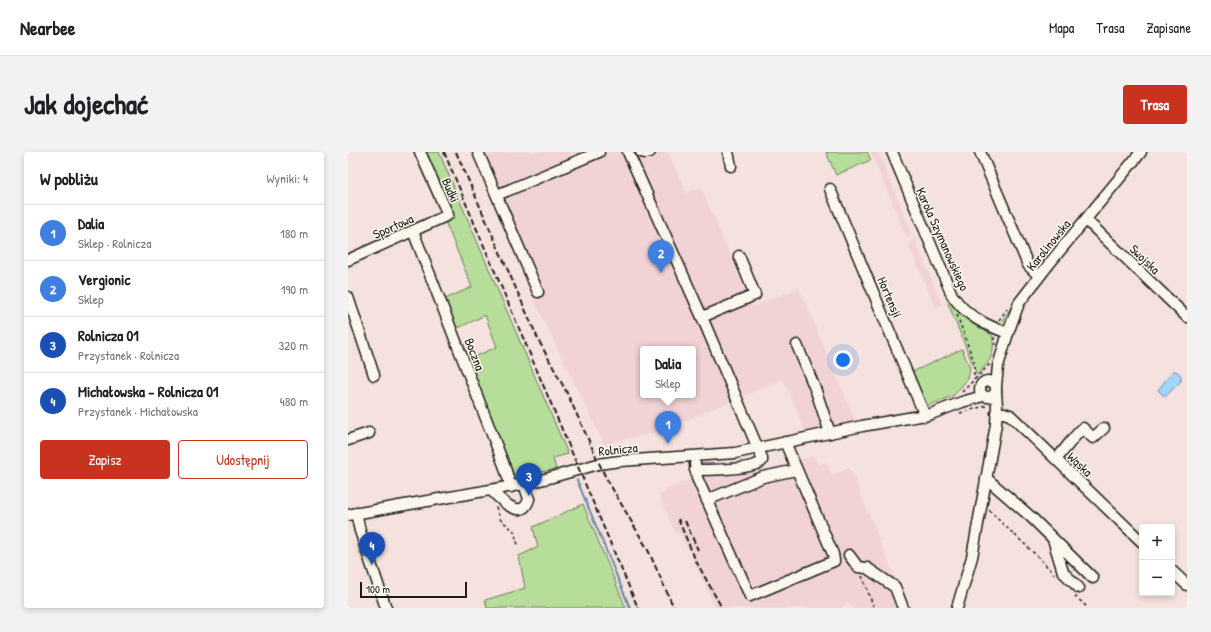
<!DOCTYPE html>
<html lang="pl">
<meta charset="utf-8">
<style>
body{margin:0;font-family:"Patrick Hand",sans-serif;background:#f2f2f2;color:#202124}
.controls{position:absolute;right:12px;bottom:12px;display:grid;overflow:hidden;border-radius:4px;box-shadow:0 2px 6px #0003}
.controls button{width:36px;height:36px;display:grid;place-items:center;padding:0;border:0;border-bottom:1px solid #e0e0e0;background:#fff;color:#202124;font:20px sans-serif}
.scale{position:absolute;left:12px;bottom:10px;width:107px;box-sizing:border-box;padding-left:4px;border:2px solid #1c1c1c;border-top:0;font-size:11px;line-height:14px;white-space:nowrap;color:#1c1c1c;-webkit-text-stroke:3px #fbf7ec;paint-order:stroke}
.you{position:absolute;left:495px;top:208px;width:14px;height:14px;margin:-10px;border:3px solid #fff;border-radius:50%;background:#1a73e8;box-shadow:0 0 0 6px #1a73e833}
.badge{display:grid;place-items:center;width:26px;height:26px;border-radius:50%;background:#c8321e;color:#fff;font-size:13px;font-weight:700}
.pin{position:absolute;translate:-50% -33px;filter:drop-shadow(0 1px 2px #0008)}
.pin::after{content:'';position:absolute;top:21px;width:14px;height:12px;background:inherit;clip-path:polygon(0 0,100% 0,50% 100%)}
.popup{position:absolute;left:292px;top:194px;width:56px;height:52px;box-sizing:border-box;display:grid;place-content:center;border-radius:4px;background:#fff;filter:drop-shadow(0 1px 3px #0005);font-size:13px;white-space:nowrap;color:#757577}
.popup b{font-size:15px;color:#202124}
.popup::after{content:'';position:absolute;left:50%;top:100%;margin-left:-8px;border:8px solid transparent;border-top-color:#fff}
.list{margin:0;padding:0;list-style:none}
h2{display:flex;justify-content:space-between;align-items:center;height:52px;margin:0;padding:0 16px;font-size:17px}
h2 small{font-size:13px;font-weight:400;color:#757577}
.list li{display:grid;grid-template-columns:26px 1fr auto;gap:12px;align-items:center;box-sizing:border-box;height:56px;padding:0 16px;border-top:1px solid #e0e0e0}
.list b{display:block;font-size:15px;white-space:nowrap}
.list p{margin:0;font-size:13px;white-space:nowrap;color:#757577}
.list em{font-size:13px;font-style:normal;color:#757577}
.actions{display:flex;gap:8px;padding:12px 16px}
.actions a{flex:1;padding:9px 0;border:1px solid #c8321e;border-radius:4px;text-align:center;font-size:14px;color:#c8321e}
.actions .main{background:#c8321e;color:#fff}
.map{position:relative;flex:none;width:839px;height:456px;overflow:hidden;border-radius:4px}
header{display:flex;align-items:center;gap:24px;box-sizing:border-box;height:56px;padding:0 20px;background:#fff;border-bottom:1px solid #e0e0e0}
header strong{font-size:19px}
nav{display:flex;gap:22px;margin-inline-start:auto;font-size:14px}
.intro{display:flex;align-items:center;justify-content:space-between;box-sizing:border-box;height:96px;padding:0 24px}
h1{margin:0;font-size:28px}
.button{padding:10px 18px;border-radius:4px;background:#c8321e;color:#fff;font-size:14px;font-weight:700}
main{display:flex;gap:24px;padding:0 24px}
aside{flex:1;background:#fff;border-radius:4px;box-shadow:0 2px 6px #0003}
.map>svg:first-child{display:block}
</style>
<header>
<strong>Nearbee</strong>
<nav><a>Mapa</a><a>Trasa</a><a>Zapisane</a></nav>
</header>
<div class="intro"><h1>Jak dojechać</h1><a class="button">Trasa</a></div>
<main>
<aside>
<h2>W pobliżu<small>Wyniki: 4</small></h2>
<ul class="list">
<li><span class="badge" style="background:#3f7fe0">1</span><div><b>Dalia</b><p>Sklep · Rolnicza</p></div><em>180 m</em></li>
<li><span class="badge" style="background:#3f7fe0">2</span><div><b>Vergionic</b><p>Sklep</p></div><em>190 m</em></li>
<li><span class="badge" style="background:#1a4fb4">3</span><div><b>Rolnicza 01</b><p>Przystanek · Rolnicza</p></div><em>320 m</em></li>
<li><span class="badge" style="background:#1a4fb4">4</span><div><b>Michałowska - Rolnicza 01</b><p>Przystanek · Michałowska</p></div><em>480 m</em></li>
</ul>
<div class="actions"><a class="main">Zapisz</a><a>Udostępnij</a></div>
</aside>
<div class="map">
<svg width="839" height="456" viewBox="0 0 839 456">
<rect width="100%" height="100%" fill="#f5e1de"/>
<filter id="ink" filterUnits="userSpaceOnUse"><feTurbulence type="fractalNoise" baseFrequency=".025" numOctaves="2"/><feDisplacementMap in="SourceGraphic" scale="8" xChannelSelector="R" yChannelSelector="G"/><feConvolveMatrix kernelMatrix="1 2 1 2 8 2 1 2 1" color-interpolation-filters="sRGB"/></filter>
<g filter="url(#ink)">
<g fill="#f1d2d5" fill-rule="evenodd">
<path d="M124,0H239L235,9L258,0H320L338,41L353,35L404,155L451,136L508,270L458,280L435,227L315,278L256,292L181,138ZM295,197H345V243H295Z"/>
<path d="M523,0H530L564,82L558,85Z"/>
<path d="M567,88L594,153L588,156L560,91Z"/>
<path d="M466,304L470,313L478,310L484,323L502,316L559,456H505L499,449L494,456H368L332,381L328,382L311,343L318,340L317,338L354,323L409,320Z"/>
</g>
<g fill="#b6dd99" stroke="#697c5a">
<path d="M77,0H91L220,302L205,306L208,317L168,325L166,323L160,307L157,308L119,208L149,195L137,163L106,178L95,148L124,135L97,69Z"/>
<path d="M478,0H519L523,8L488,23Z"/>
<path d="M671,144L658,171L655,174L651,173Z"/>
<path d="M602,150L611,161L621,169L644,183C648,202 642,210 629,223L600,151Z"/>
<path d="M614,197L622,216L620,227L605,244L579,254L564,220Z"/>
<path d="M235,352L278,456H139L137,448L177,436L171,404L190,395L185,375Z"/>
</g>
<path fill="#a0d5fe" stroke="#6b8ba4" d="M825,219C831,219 834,223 833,229L818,244H816L810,238Z"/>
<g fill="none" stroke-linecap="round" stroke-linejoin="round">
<path stroke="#6b8ba4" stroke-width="2" d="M229,328L282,456"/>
<defs>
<g id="minor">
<path d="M130,0L190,140"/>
<path d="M280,0L354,165L414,306V309C406,318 360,318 347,318"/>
<path d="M293,0L297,1L302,0"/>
<path d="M380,0L383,14"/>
<path d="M544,0L604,143C618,164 637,173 660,181"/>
<path d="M632,0L680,113L691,124"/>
<path d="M482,37L577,264"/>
<path d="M149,43L251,0"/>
<path d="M738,68L839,165"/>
<path d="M65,79L156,313L163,335"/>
<path d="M0,108L100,63L72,0"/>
<path d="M0,145L26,223"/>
<path d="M354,165L407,143L391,104"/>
<path d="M449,193L468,239L482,281"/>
<circle cx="640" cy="237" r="8"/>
<path d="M648,234L650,214L660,181L671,151L701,112L793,0"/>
<path d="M648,261H656L662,263L794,390"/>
<path d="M0,288L21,281"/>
<path d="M708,307C718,297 724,286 735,276L745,286L756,276"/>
<path d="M347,312L349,326L402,444L486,409L485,402L437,290"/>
<path d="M638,326L683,365L745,426"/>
<path d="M143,338C151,346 174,371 181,347L176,332"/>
<path d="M359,348L415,325L448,318"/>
<path d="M8,361L12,379L38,456"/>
<path d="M0,363L176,332L201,326L250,312L272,309L387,301L514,274L583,262L614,250L635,244"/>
<path d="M705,387L715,420L731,436"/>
<path d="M501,403L510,415L519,416L547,435L555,456"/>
<path d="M824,419L839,433"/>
<path d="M609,456L624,405L644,295L648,272L649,254L648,239"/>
</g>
</defs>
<use href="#minor" stroke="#1c1c1c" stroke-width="13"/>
<g stroke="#1c1c1c" stroke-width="1.5" stroke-dasharray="3 3" stroke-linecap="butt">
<path d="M609,163L626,210V227"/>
<path d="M651,168L659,157"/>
<path d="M646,185L647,193"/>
<path d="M614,240L642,212"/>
<path d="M612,261L637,254L640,256"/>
<path d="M148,355L152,367L166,379L170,393"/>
<path d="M641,358C662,380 686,399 706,422"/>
<path d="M514,424L526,456"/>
<path d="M727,444L740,456"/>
</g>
<use href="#minor" stroke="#fbf7ec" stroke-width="10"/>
<g stroke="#1c1c1c" stroke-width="2" stroke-dasharray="6 3" stroke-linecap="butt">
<path d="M96,0L290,456"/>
<path d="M108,0L191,189L219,241L257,324L300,398L326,456"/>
<path d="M330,367L348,409L374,456"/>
<path d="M337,369L350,398"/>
</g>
</g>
</g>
<g text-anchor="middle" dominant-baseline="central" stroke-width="3" stroke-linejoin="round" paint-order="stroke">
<g font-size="13" fill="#1c1c1c" stroke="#fbf7ec">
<text transform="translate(103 38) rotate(67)">Budki</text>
<text transform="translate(45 74) rotate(-24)">Sportowa</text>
<text transform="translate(595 87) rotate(66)">Karola Szymanowskiego</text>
<text transform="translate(700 93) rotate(-51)">Karolinowska</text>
<text transform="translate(797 107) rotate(44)">Swojska</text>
<text transform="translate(542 145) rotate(67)">Hortensji</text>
<text transform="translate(127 202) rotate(69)">Boczna</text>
<text transform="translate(270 297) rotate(-6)">Rolnicza</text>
<text transform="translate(732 312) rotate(44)">Wąska</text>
</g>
</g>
</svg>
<div class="controls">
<button>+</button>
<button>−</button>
</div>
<div class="scale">100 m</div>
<div class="you"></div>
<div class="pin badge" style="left:320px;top:292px;background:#3f7fe0">1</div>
<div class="popup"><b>Dalia</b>Sklep</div>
<div class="pin badge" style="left:313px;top:121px;background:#3f7fe0">2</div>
<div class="pin badge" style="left:181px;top:344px;background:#1a4fb4">3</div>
<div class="pin badge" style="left:24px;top:413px;background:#1a4fb4">4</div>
</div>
</main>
